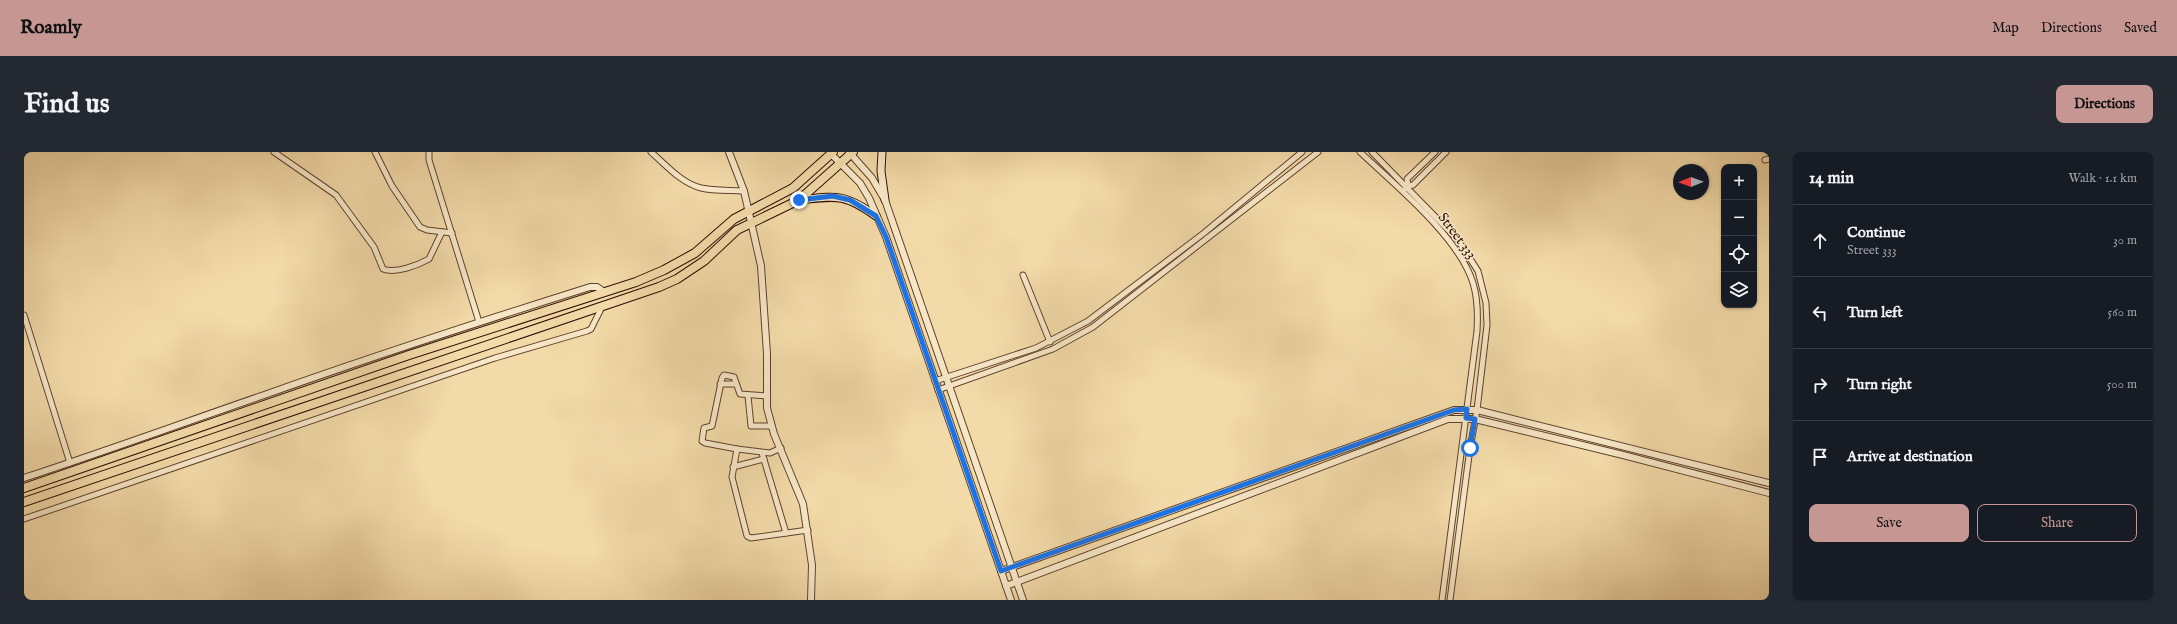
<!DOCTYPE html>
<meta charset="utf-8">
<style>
body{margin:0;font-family:"IM FELL English",serif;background:#242831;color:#f1f3f6}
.controls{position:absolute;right:12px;top:12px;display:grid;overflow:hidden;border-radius:8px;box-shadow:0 1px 3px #0004}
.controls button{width:36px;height:36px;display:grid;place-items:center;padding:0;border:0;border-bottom:1px solid #363941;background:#171b24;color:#f1f3f6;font:20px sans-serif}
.compass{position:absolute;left:1649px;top:12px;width:36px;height:36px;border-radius:50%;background:#171b24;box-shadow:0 1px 3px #0004;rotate:269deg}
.stop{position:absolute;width:12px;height:12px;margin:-9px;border:3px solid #1a73e8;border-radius:50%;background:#fff}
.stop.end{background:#1a73e8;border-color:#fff;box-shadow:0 1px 4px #0008}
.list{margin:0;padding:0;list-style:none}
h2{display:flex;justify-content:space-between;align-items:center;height:52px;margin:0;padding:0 16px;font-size:17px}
h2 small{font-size:13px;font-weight:400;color:#9ea1a6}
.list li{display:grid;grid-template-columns:26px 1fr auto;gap:12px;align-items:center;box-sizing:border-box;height:72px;padding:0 16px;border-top:1px solid #363941}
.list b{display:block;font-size:15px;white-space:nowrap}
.list p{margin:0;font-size:13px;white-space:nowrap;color:#9ea1a6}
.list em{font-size:13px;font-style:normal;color:#9ea1a6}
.actions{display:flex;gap:8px;padding:12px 16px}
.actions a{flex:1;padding:9px 0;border:1px solid #c59692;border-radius:8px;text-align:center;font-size:14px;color:#c59692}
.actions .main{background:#c59692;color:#111}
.icon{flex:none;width:22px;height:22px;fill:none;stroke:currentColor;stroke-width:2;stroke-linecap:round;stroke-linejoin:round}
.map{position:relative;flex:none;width:1745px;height:448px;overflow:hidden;border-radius:8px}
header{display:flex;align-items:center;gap:24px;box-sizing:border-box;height:56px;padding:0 20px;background:#c59692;color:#111}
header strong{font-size:19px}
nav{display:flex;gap:22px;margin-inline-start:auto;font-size:14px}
.intro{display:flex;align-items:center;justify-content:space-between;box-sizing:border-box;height:96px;padding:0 24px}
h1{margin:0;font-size:28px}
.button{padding:10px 18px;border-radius:8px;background:#c59692;color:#111;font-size:14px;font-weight:700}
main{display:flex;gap:24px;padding:0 24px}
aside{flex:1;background:#171b24;border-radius:8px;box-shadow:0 1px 3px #0004}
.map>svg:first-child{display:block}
</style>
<header>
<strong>Roamly</strong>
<nav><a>Map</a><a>Directions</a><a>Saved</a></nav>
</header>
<div class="intro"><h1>Find us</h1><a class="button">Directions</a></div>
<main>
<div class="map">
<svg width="1745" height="448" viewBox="0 0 1745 448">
<rect width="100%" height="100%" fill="#f3daa9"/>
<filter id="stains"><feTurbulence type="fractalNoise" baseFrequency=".005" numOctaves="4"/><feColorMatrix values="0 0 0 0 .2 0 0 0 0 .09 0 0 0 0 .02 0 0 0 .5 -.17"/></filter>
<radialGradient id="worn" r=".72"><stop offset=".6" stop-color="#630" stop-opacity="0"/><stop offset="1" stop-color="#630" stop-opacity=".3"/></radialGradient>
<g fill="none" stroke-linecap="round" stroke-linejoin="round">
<defs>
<g id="minor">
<path d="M250,0L312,43L350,95L359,117C372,122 394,113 405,107L418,80"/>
<path d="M351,0L368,34L396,75L403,78L428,81"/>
<path d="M405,0V8L455,170"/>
<path d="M627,0C642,13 657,31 677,36C690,39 706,38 720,39"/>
<path d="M1336,0C1371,33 1435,85 1449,131C1454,147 1454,162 1453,179L1418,448"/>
<path d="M1348,0L1434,88L1454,119L1462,151L1463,173L1453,258L1446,296L1426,448"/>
<path d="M1741,8L1745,7"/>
<path d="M1384,34L1383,27L1411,0"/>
<path d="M1380,38L1384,34L1389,33L1422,0"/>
<path d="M999,123L1026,190"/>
<path d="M0,163L46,311"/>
<path d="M911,229L1012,196L1064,169L1180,81L1278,0"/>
<path d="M696,232H712"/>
<path d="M914,238L1029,197L1069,175L1294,0"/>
<path d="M724,244L727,274H748"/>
<path d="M757,296L746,301L713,297L708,325L723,384L727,386L784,378"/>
<path d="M713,297L681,291L678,289L680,276L688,274L698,226L700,223L710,225L716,242L743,244"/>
<path d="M738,301L762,381"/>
<path d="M709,315L740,307"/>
<path d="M0,367L471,206L563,179L567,177L578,155"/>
</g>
<g id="tertiary">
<path d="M705,0L720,39L737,114L743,202V256L750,282L779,352L788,413L787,448"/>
<path d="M825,0L848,26L861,48L999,448"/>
<path d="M807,2L836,31L845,46L862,85L987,448"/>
<path d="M0,326C82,299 162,270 243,242C350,204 458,169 566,135H573L580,140"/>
<path d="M977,419L1430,258H1453L1745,331"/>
<path d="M982,434L1424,267H1451L1599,303L1745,341"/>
</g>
<g id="secondary">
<path d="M858,0L857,19L861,48"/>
<path d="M775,48C812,44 820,41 852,64"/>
</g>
<g id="primary">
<path d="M0,336L385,203L612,130L640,118L671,101L710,67L769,36L809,0"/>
<path d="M0,350L635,135L653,127L680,109L713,78L775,48L829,0"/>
</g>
</defs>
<use href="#minor" stroke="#5f422c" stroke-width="7"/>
<use href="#tertiary" stroke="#5f422c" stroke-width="8"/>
<use href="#secondary" stroke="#2e1002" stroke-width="9"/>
<use href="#primary" stroke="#2e1002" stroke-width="10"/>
<use href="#minor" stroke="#f7e7c7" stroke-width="5"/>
<use href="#tertiary" stroke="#f7e7c7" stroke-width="6"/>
<use href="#secondary" stroke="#f7e7c7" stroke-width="7"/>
<use href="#primary" stroke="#f3daa9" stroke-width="8"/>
</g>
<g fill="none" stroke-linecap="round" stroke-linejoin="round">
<path stroke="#1a73e8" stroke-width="5" d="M775,48L809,44L826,48L852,64L862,85L977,419L1430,258L1443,257L1442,266L1451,267L1446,296"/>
</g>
<g text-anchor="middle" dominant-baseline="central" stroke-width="3" stroke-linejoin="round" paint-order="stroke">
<g font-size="14" fill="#2e1002" stroke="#f7e7c7">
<text transform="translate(1433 84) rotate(53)">Street 333</text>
</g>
</g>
<rect width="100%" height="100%" filter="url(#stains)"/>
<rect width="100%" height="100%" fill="url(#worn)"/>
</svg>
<div class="controls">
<button>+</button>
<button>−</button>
<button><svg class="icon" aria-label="locate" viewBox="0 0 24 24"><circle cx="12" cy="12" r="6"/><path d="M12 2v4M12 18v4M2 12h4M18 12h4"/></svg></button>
<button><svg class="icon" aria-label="layers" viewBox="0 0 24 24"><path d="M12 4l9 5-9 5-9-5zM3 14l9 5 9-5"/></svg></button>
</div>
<svg class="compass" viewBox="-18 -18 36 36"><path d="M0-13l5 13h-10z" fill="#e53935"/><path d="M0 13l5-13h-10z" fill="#9ea1a6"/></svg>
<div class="stop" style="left:1446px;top:296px"></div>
<div class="stop end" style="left:775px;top:48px"></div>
</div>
<aside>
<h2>14 min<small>Walk · 1.1 km</small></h2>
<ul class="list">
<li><svg class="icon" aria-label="ahead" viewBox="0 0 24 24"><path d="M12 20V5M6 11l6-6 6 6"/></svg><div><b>Continue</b><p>Street 333</p></div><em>30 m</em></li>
<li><svg class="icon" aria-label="left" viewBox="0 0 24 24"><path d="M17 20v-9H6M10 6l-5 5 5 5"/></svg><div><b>Turn left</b></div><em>560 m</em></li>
<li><svg class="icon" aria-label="right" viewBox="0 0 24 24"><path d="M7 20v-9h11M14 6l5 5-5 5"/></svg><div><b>Turn right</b></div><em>500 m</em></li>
<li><svg class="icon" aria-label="arrive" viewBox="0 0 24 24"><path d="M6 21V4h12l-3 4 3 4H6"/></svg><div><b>Arrive at destination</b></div></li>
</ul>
<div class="actions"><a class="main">Save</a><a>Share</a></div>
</aside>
</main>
